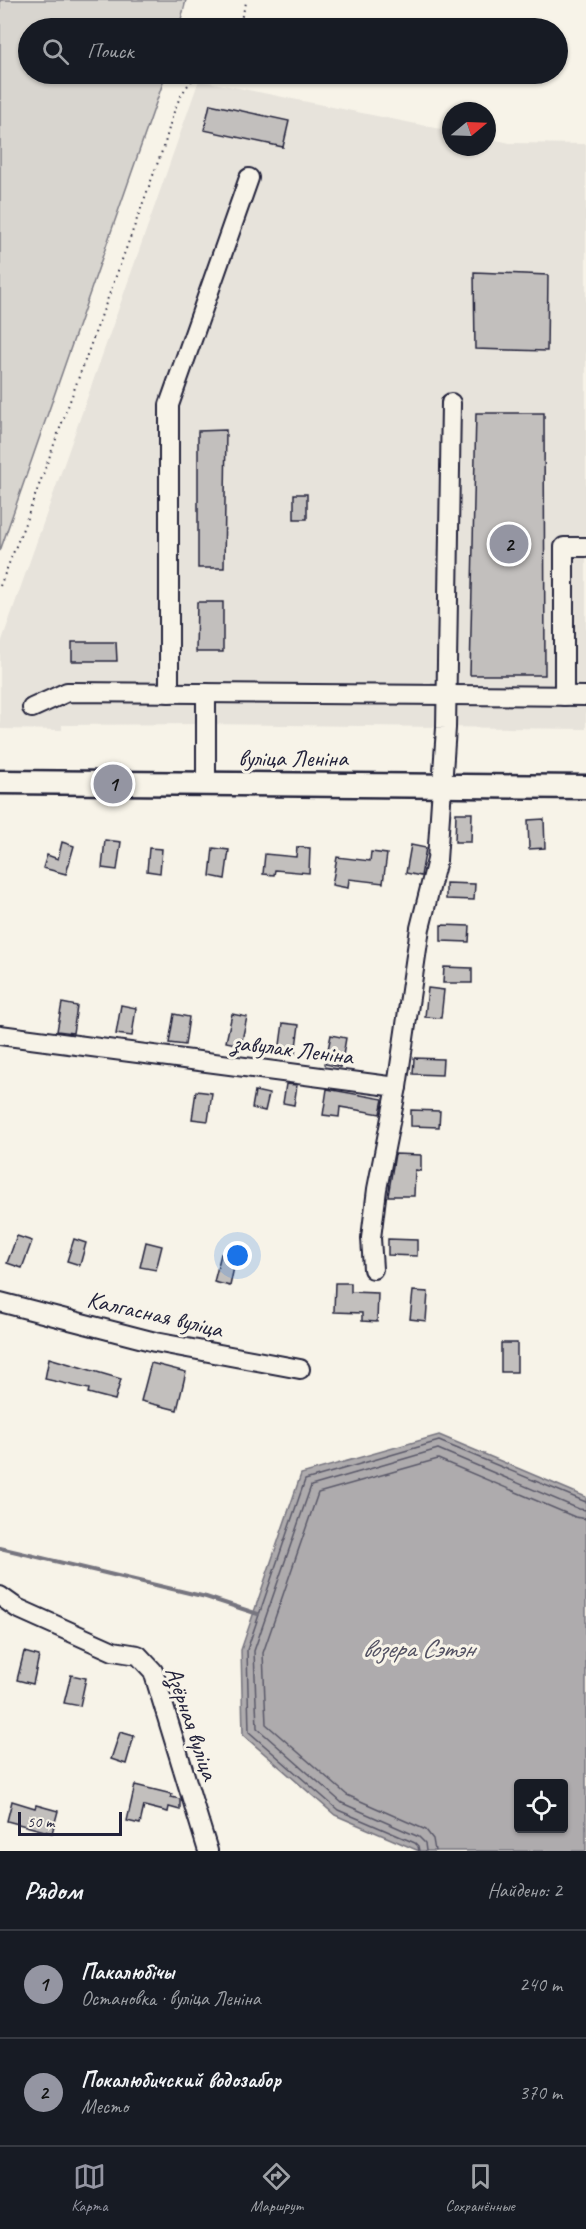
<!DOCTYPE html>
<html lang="ru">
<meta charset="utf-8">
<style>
body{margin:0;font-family:Caveat,sans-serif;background:#242831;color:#f1f3f6}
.controls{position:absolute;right:18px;bottom:18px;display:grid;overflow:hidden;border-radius:6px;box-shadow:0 2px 4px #0004}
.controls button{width:54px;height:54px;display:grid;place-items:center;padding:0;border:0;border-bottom:2px solid #363941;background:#171b24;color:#f1f3f6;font:30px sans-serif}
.compass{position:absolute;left:442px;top:102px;width:54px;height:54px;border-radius:50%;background:#171b24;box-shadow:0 2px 4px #0004;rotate:71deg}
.scale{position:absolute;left:18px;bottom:15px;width:104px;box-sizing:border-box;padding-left:6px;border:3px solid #22223b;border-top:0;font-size:16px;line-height:21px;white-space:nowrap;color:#22223b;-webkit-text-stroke:4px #f7f3e8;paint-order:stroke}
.you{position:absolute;left:238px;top:1256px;width:21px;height:21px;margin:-15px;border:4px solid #fff;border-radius:50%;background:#1a73e8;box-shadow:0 0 0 9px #1a73e833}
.badge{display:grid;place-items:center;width:39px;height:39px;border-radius:50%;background:#9495a2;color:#111;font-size:20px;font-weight:700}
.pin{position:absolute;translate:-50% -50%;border:3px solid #fff;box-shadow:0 2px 6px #0006}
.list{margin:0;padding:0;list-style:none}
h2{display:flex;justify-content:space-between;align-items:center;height:78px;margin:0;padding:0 24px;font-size:26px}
h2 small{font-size:20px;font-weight:400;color:#9ea1a6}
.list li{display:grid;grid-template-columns:39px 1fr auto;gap:18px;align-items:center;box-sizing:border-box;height:108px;padding:0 24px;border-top:2px solid #363941}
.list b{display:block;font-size:22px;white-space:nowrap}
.list p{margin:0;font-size:20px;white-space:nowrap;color:#9ea1a6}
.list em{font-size:20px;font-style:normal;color:#9ea1a6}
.icon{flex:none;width:33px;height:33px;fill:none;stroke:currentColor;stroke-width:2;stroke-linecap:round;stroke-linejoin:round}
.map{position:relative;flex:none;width:586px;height:1851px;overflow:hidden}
.search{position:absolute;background:#171b24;box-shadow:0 2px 4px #0004;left:18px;right:18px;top:18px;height:66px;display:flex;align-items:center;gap:15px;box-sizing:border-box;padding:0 21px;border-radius:33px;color:#9ea1a6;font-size:22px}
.sheet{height:294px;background:#171b24}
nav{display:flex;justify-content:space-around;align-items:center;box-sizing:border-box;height:84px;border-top:2px solid #363941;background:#171b24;font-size:16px;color:#9ea1a6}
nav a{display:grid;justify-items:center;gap:3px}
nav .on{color:#9495a2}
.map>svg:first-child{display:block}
</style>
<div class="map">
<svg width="586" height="1851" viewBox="0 0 586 1851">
<rect width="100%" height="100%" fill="#f7f3e8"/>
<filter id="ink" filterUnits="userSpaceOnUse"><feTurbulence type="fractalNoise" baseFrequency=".0167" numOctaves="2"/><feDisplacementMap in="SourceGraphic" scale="12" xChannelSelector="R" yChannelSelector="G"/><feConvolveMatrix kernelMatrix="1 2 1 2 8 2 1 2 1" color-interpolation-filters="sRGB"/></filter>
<g filter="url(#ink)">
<path fill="#e7e3db" d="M199,80L451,131V147H487V138L510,143L586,144V729L205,724L62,725V730L0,729V646Z"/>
<path fill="#d8d5cf" stroke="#7d7c85" stroke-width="1.5" d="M0,0H186L179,28H28V74H166L0,551Z"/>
<path fill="#aeabad" stroke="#76747f" stroke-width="1.5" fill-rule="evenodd" d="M439,1435L586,1497V1851H419L335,1815L243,1735L241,1650L301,1474ZM518,1784H564V1828H518Z"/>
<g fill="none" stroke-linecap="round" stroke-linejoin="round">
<g stroke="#5a5969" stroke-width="1.5">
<path d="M419,1851L418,1846L415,1843L338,1810L249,1732L247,1650L305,1480L439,1441L586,1502"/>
<path d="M426,1851L425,1843L419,1837L342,1803L257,1728L254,1651L311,1486L438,1449L579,1509L586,1510"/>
<path d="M435,1851L433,1839L426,1830L347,1795L266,1724L263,1653L318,1493L438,1459L575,1517L586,1519"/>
</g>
<path stroke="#76747f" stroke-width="4" d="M0,1548L206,1597L258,1614"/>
</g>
<g fill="#c2bfbd" stroke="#22223b" stroke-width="1.5">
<path d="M210,104L289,121L283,147L204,130Z"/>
<path d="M474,272L548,275L547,351L475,349Z"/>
<path d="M476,413H544L545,675H470Z"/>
<path d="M226,430L224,568H198V431Z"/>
<rect x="294" y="494" width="13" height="25"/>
<path d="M197,602H223V652H196Z"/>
<path d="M72,642H116L117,661H72Z"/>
<path d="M456,813H472L471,842H455Z"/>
<path d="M544,819L545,848L529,849L528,820Z"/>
<path d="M105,840L121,842L117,870L102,868Z"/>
<path d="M62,842L74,846L66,874L43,868L47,855L58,859Z"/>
<path d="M411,845L426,848L421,876L406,873Z"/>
<path d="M297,847L310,848L309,873L275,870L274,875L263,874L265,854L296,857Z"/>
<path d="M149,848L162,849L160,873L147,871Z"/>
<path d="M213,848L229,850L225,879L210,876Z"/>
<path d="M371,852L387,854L383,883L349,879L348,888L332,885L337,857L370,861Z"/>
<path d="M446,883L475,884L474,900L446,899Z"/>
<path d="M441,925L470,926L469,942L441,941Z"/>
<path d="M444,967L472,968V983H443Z"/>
<path d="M428,988L444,990L441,1018L425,1017Z"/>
<path d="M62,1003L77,1006L73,1033L57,1031Z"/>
<path d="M121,1005L136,1008L132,1036L116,1034Z"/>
<path d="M174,1014L189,1017L185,1045L169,1043Z"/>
<path d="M232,1014L247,1017L241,1045L226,1042Z"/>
<path d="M283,1023L299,1025L295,1054L279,1052Z"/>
<path d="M331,1035L346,1038L341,1067L325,1064Z"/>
<path d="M414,1058L443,1059L442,1075L413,1074Z"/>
<path d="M286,1084L297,1085L294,1105L283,1103Z"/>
<path d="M327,1089L383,1099L380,1114L340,1107L339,1117L323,1115Z"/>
<path d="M196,1091L212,1093L208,1121L192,1119Z"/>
<path d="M255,1091L269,1094L265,1111L252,1108Z"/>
<path d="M411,1110L440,1111L439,1127L411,1126Z"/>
<path d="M395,1154L421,1155V1171L415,1170L414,1196H388Z"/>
<path d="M17,1236L32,1241L22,1268L7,1263Z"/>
<path d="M74,1239L86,1243L80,1265L67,1261Z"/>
<path d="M388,1239L417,1240V1256L388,1255Z"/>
<path d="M146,1242L162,1246L156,1270L140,1267Z"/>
<path d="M221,1254L236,1258L230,1286L214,1282Z"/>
<path d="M335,1283H351V1292L378,1293L377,1322L362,1321V1313L334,1312Z"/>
<path d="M413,1291L428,1292L426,1321L410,1319Z"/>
<rect x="501" y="1343" width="16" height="29"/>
<path d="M49,1358L121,1379L115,1400L88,1393L89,1389L45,1379Z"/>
<path d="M151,1363L186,1372L177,1410L141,1401Z"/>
<path d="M24,1652L39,1656L33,1684L17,1680Z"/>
<path d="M71,1675L86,1678L80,1706L64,1703Z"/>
<path d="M120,1732L134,1736L126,1764L111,1759Z"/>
<path d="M135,1785L172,1794L171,1797L180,1799V1810L169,1807L168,1812L144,1806L140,1824L127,1821Z"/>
<path d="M12,1801L35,1808L36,1805L58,1811L52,1833L7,1821Z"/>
</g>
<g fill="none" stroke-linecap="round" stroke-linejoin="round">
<defs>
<g id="minor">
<path d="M169,693V405L249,178"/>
<path d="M564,696V547H586"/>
<path d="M32,708L67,692L586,696"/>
<path d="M206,785V693"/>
<path d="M0,1035L397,1087"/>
<path d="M373,1269L371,1238L377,1189L397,1087L420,928L437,860L446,728L451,403"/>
<path d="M0,1302L155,1342L300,1369"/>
<path d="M0,1596L17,1608L113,1651L138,1655L153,1671L208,1851"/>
</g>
<path id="major" d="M0,782L586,787"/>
</defs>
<use href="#minor" stroke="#22223b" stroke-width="22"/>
<use href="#major" stroke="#22223b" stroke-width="27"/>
<g stroke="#22223b" stroke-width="2" stroke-dasharray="1.5 4.5" stroke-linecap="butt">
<path d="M238,28L247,0"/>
<path d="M0,586L24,526L165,143C172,117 177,92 199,74"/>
</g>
<use href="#minor" stroke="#f7f3e8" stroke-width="18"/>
<use href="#major" stroke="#f7f3e8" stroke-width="22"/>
</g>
</g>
<g text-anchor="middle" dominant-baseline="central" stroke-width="6" stroke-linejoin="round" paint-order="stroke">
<g font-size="24" fill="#22223b" stroke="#f7f3e8">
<text x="293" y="758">вуліца Леніна</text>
<text transform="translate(293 1049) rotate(7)">завулак Леніна</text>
<text transform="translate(155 1314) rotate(13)">Калгасная вуліца</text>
<text transform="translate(192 1723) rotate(71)">Азёрная вуліца</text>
</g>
<g font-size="26" font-style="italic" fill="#535263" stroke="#f7f3e8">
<text x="418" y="1648">возера Сэтэн</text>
</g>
</g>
</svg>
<div class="controls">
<button><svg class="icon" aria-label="locate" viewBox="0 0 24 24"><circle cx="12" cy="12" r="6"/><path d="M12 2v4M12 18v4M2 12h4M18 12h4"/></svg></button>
</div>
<svg class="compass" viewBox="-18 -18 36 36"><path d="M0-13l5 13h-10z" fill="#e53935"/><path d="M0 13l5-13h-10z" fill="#9ea1a6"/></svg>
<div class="scale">50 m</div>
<div class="you"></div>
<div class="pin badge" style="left:113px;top:784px">1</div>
<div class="pin badge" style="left:509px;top:544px">2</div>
<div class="search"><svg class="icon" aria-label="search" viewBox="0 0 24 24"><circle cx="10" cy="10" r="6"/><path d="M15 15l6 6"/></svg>Поиск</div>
</div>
<section class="sheet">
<h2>Рядом<small>Найдено: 2</small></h2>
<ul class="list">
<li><span class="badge">1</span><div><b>Пакалюбічы</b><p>Остановка · вуліца Леніна</p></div><em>240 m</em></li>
<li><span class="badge">2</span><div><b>Покалюбичский водозабор</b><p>Место</p></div><em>370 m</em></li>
</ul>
</section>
<nav>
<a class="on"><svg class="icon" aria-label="map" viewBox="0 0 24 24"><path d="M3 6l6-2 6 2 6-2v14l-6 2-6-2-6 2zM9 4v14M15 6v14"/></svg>Карта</a>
<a><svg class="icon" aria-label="directions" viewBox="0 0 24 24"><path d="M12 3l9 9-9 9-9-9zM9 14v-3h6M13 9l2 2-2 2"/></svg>Маршрут</a>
<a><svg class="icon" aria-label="saved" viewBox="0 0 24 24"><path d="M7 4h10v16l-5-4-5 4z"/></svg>Сохранённые</a>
</nav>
